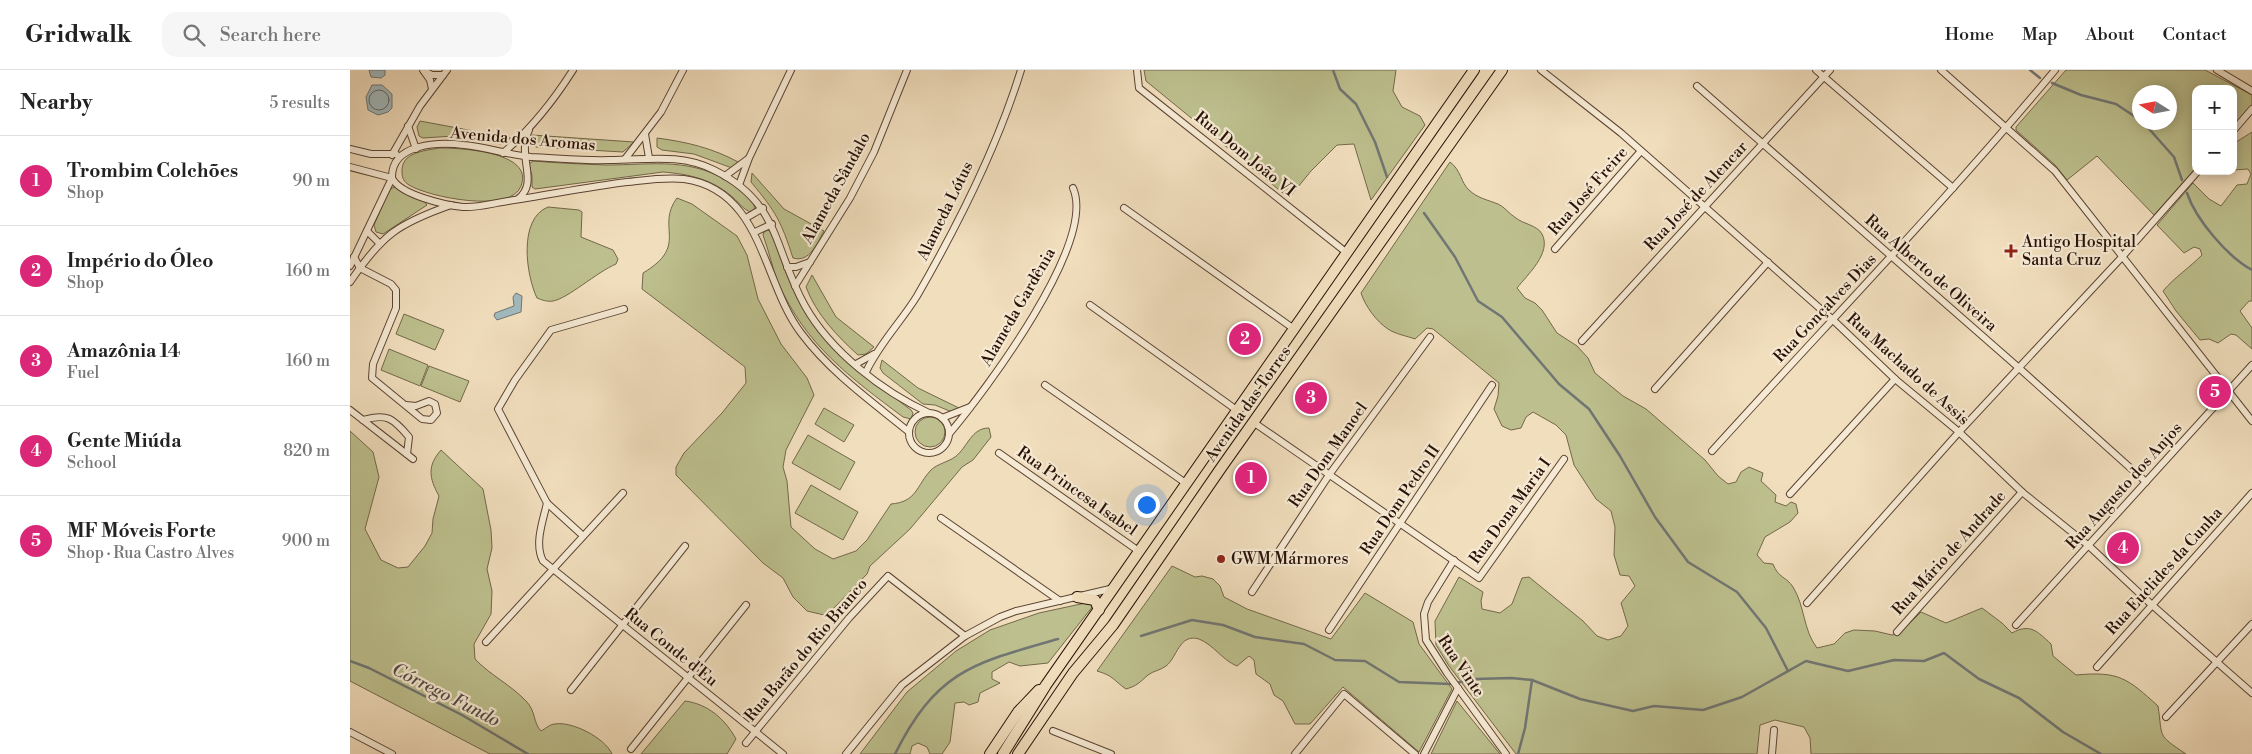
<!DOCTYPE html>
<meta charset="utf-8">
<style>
body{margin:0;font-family:"Libre Bodoni",serif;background:#f6f6f6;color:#222}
.controls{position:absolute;right:15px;top:15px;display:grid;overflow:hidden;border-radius:10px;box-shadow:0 2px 12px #0003}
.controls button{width:45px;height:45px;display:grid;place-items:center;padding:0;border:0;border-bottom:1px solid #e0e0e0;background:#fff;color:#222;font:25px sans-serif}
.compass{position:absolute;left:1782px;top:15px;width:45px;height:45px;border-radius:50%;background:#fff;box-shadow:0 2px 12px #0003;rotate:281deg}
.you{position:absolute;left:796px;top:434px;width:18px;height:18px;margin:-12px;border:4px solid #fff;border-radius:50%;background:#1a73e8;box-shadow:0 0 0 8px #1a73e833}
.badge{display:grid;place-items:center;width:32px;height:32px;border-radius:50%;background:#db2777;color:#fff;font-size:16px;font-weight:700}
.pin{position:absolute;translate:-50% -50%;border:2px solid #fff;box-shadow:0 1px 5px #0006}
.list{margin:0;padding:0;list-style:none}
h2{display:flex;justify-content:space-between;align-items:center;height:65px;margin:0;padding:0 20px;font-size:21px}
h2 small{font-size:16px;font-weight:400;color:#767676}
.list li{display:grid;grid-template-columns:32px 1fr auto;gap:15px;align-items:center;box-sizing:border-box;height:90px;padding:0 20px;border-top:1px solid #e0e0e0}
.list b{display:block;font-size:19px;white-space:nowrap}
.list p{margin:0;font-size:16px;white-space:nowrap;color:#767676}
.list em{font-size:16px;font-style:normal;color:#767676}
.icon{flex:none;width:28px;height:28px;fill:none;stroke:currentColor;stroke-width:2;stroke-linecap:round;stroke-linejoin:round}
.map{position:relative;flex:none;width:1902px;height:684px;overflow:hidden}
header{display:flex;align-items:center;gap:30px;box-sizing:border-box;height:70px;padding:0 25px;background:#fff;border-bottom:1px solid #e0e0e0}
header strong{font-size:24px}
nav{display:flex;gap:28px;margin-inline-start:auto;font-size:18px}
.search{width:350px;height:45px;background:#f6f6f6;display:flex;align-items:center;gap:12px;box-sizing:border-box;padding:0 18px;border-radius:15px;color:#767676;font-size:19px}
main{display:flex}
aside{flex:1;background:#fff}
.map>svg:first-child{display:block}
</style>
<header>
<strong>Gridwalk</strong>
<div class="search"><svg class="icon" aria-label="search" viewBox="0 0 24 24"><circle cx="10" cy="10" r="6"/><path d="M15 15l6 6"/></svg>Search here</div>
<nav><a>Home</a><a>Map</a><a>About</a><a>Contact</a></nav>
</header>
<main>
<aside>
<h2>Nearby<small>5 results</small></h2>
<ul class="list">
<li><span class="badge">1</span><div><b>Trombim Colchões</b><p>Shop</p></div><em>90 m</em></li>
<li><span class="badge">2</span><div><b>Império do Óleo</b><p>Shop</p></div><em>160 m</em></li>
<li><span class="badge">3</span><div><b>Amazônia 14</b><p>Fuel</p></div><em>160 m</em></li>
<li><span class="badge">4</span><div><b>Gente Miúda</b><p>School</p></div><em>820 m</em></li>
<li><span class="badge">5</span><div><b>MF Móveis Forte</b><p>Shop · Rua Castro Alves</p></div><em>900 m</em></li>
</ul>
</aside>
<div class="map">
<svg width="1902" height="684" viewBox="0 0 1902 684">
<rect width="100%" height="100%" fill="#f1debd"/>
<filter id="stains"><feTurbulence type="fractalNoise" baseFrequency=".004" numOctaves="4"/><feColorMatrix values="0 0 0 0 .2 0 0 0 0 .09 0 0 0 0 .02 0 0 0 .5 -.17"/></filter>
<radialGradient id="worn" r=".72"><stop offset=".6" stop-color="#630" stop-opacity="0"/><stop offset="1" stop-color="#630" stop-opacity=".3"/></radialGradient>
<g fill="#bdc08e" stroke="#73684a" fill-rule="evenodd">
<path d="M794,0H1046L1043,21L1052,37L1070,46L1075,55L1021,130L1004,74L987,75L961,101L939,128L796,11Z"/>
<path d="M1716,0H1855L1902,25V35L1883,56V19H1846V98L1804,145L1747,86L1717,110L1705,95L1666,60V57ZM1790,22H1820V52H1790Z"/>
<path d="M70,51L161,68L151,74L104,66L73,68L69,66L67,57Z"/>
<path d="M1902,62V231H1899L1890,241L1902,258V279L1886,265L1881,264L1868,273L1859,269L1850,270L1826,241L1813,221C1825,207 1839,198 1852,185L1850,179L1844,177L1834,183L1807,155L1843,113L1859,129L1871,136L1887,115L1897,114L1901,104L1898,99L1883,100V74Z"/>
<path d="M182,65L284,72L273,82L186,77L182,74Z"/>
<path d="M307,68C337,72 363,78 390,93L382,98L344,84L312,80L307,77Z"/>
<path d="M89,78C108,78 185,81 171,116C161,144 78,127 59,115C54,112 52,108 52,102C51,82 74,81 89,78Z"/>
<path d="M183,91C207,93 231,94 256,95C303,95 343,86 385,116C392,121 402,129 405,138L401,142C393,140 387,130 380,125C361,109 338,104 313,102L185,119L182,117V106L179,94Z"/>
<path d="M1100,92C1111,100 1111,113 1119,120C1127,128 1138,130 1148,134C1155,137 1159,144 1166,148C1173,154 1187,155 1192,164C1202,183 1177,205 1167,218L1175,228L1185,233L1192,240L1207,263L1227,276L1238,288L1245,303L1273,326L1296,339L1355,390L1368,406L1378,414L1386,412L1391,402L1399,397L1413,403L1411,411L1426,425L1425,432L1436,436L1441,432L1446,434L1448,443L1440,452L1415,467L1407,485L1414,493L1423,494C1428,508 1437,507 1443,517C1455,536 1453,560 1467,578L1484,574L1495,563L1504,560L1525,561L1542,565L1550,563L1571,542L1596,553L1632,538L1652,553L1662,563C1680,553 1687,561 1701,574L1703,586L1726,605C1769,601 1777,608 1808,636C1813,668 1806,664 1836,684H1461L1460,668L1454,657L1425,650L1410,655L1407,684H1166L1099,596L1086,575L1085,551L1109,507L1133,522L1131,531L1132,539L1150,543L1162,534L1172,508L1179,507L1233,551L1247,566L1258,570L1271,566L1278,556L1271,533L1285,516L1279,506L1270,505L1264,485L1265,457L1261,441L1246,429L1224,395L1216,365L1206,355L1183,342L1176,347L1171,358L1161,360L1152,356L1144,339L1148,326L1149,313L1083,259L1077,258L1065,269C1057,266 1045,264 1038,259C1027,252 1015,236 1011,223Z"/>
<path d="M402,103L434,139L474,161C467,173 460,193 443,188C431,151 426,142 401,112Z"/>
<path d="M44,117L74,131L77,135L33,164L26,162L24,155L39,120Z"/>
<path d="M327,128L342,134L387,166L397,185L408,229L431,274L457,308L464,325L436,380L433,397L437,411L441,457L465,479L483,489L506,481L517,470L541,434C567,432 566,416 581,400C587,394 598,392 605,387C618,377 621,358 639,358L641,367L623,390L612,397L560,459L520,496L517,504L481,541L474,545L457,541L443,527L433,508L413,493L326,405V397L334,383L372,343L396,313L395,297L292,219L293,203C340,175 305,158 327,128Z"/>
<path d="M198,137L229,140L232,142L231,167L263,180L268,189L266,194C247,202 217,229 203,231C197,232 192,230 187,228C176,205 168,149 198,137Z"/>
<path d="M418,160L423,164C451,260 485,283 561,340L563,343L561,349L553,347C501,308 455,275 428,212C422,197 419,181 413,165L414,162Z"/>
<path d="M462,205L486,247L524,277L516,284L508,285C487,266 466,244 456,217Z"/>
<path d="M54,244L94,260L85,280L46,264Z"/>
<path d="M39,279L78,295L70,316L31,300Z"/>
<path d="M532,290L568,318L611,339L602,342L585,335L573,334L533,303L530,298Z"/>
<path d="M79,296L119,311L110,332L71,316Z"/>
<path d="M474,338L504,355L494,372L465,354Z"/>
<circle cx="580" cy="362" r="15"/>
<path d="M0,361L23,382L29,407L15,459L31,490L48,498L58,497L75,476L82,463L83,449L89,426C79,408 77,396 91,380L133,419L141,460L142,478L137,499L142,521L141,544L124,574L125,589C140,605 161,615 176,631C186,641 183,653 191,661C195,659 200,654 205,654C222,651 255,668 262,684H140L0,611Z"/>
<path d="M458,365L505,392L490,420L442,393Z"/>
<path d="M461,415L508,442L493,470L445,443Z"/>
<path d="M822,496L845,507L852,506L863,509L870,516L874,527L897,539L981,569L1015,523L1063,552L1069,574L1102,619L1069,682L993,617L960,654H945L933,631L924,625L920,614L906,604L904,590L899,586L887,596C872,590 864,575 849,569C829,563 827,588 816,596C811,600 803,601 798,605C790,612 787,616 776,619C763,610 764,606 747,601Z"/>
<path d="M740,532L743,536L698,593L670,596L659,592L642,602V609L650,613L630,623L628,632L619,635L614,632L605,633L600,672L592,684H580L577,677L568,673L562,676L560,684H510L557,622L606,581L640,560L689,543Z"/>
<path d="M335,631C358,634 375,649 386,669L377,684H291Z"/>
<path d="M1107,631L1150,684H1081Z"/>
</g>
<g fill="#a1b9bd" stroke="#717674">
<path d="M19,0H35V5L31,8L21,7Z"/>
<path d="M22,15H32L42,24V38L38,42L28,45L18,40L16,27Z"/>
<path d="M166,223L172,226L171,242L147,250L144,246L145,243L164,236L163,227Z"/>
</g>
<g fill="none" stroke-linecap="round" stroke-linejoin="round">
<circle stroke="#656562" stroke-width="1" cx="29" cy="30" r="10"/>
<g stroke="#717674" stroke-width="2.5">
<path d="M983,0L990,19L1006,34L1025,72L1037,107"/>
<path d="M1680,0L1690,8"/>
<path d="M1702,13L1731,25L1766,34L1790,50"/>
<path d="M1793,52L1824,87L1832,110"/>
<path d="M1837,123C1846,150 1878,187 1902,200"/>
<path d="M1074,143L1105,187L1128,231L1152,247L1209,314L1239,339L1270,386L1305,447L1338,492L1387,522L1416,558L1438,601"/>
<path d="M791,566L842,550L873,555L905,567L954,574L985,590L1015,591L1049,612L1101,614L1125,609L1162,608L1182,610L1230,629L1283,641L1304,636L1353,640L1392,627L1456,591L1498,601L1544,590L1574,591L1594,583L1629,609L1669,628L1713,662L1751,684"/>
<path d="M0,591L19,598L112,645L178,684"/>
<path d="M545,684C587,600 624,593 708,569"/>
<path d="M1168,684L1175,658L1182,610"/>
</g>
<defs>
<g id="street">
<path d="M73,0L80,10L82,19"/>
<path d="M787,0L789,18L997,183"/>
<path d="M1191,0L1271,63L1482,249L1545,309L1609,362L1672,422L1739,476L1802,535L1902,623"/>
<path d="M1466,0L1603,118"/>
<path d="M1591,0L1705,101L1902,351"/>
<path d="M1867,0L1902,21"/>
<path d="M74,1L82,5H93"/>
<path d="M1347,16L1669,298L1796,412"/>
<path d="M58,56L66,79"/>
<path d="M1883,61L1902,39"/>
<path d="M295,64L299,88"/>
<path d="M0,79L21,84H46"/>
<path d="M153,83C180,60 204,30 223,0"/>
<path d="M42,85L70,36L97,0"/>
<path d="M275,89L311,42L333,0"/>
<path d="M0,97L42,108L0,196"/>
<path d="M375,106L398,89"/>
<path d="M389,115L399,88L441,0"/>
<path d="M168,129C190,112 166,87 179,60"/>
<path d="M774,138L944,259"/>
<path d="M396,148L413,138"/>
<path d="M17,161L29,173"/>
<path d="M405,162L422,154"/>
<path d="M1205,179L1291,81"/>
<path d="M4,187L10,198L41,214L46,220V238L23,294L22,308L72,349L81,350L87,343L85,334L79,331L66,336L56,335"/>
<path d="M437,197H446L460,192"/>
<path d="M0,212C32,165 47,154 101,135"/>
<path d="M445,216L500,128L524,82L557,0"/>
<path d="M740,235L888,341"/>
<path d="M1232,271L1480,0"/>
<path d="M506,294L524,284"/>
<path d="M516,302C529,274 551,252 567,226C608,155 647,78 671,0"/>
<path d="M695,315L837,414"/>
<path d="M1305,319L1418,192"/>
<path d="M0,340L63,389"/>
<circle cx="579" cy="363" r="20"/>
<path d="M592,348L620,337"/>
<path d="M13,350C37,343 43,348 59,367L57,384"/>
<path d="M903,352L1129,508L1214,389"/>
<path d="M559,362C521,331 481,303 451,263C412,212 413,120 334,109C315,107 296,110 277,112C237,117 198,125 158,131C144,133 128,138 113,137C95,135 50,125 42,108C41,73 89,72 114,75C137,77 158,85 181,87C207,88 234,91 260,90C296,90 331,83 364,100C431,133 423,179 455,236C481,282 532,321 579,343"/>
<path d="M599,364C635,321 747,173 723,118"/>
<path d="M1362,381C1477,254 1596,131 1705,0"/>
<path d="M649,383L790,482"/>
<path d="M1440,424L1545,309"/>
<path d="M197,433C193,451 184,474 193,491L433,684"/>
<path d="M591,448L710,531"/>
<path d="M230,463L197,433L148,339L165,310L201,260L274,239"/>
<path d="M1104,490L1078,532L1074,544L1076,570L1097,603L1156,684"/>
<path d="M902,522L979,405L1080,267"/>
<path d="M1457,533L1609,362L1772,187L1848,101"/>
<path d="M1666,555L1902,295"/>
<path d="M979,560L1142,315"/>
<path d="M1547,562L1672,422"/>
<path d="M136,572L273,423"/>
<path d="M1747,597L1902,423"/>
<path d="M221,620L335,476"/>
<path d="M1816,647L1902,554"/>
<path d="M703,661L761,684"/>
<path d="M0,662L42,684"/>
<path d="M396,673L499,548L538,506L615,566"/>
<path d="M281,679L396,535"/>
<path d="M496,684L552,615L615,566L650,547L666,541L764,518"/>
<path d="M945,684L994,624L1065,684"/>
<path d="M1074,684L1108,618"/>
<path d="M1422,684L1424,660"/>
</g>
<g id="primary">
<path d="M727,527L745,530L749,540"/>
<path d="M640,684L668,642L689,620"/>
<path d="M653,684L696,615L1124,0"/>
<path d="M668,684L723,603L763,555L871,398L1152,0"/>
</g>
</defs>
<use href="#street" stroke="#5b4434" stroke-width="8"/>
<use href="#primary" stroke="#291107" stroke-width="12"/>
<use href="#street" stroke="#f6ead4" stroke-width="6"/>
<use href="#primary" stroke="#f1debd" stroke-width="10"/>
</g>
<g fill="#8f2418" stroke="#f6ead4" stroke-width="2">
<path d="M1658.5 173.5h5v5h5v5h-5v5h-5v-5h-5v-5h5z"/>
<circle cx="871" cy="489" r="5"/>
</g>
<g text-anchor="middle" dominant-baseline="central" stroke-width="4.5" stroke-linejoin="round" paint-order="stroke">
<g font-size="16" fill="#291107" stroke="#f6ead4">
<text transform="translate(173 69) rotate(5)">Avenida dos Aromas</text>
<text transform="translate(895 84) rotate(39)">Rua Dom João VI</text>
<text transform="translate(486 118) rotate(-61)">Alameda Sândalo</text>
<text transform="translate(1238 121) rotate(-49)">Rua José Freire</text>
<text transform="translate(1346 126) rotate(-47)">Rua José de Alencar</text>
<text transform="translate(595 141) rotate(-64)">Alameda Lótus</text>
<text transform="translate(1581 203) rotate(41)">Rua Alberto de Oliveira</text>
<text transform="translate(668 237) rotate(-60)">Alameda Gardênia</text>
<text transform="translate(1475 238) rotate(-47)">Rua Gonçalves Dias</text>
<text transform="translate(1558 299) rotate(42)">Rua Machado de Assis</text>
<text transform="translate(898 334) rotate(-55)">Avenida das Torres</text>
<text transform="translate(978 385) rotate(-55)">Rua Dom Manoel</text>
<text transform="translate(1774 416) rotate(-48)">Rua Augusto dos Anjos</text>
<text transform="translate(727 421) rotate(35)">Rua Princesa Isabel</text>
<text transform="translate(1050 430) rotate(-56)">Rua Dom Pedro II</text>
<text transform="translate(1160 441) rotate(-54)">Rua Dona Maria I</text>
<text transform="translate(1599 483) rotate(-48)">Rua Mário de Andrade</text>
<text transform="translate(1814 501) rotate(-48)">Rua Euclides da Cunha</text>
<text transform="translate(321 577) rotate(39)">Rua Conde d'Eu</text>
<text transform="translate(456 580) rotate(-50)">Rua Barão do Rio Branco</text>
<text transform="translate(1111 596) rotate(56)">Rua Vinte</text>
</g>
<g font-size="16" fill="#291107" stroke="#f6ead4" text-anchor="start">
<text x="1672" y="172">Antigo Hospital<tspan x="1672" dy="18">Santa Cruz</tspan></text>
<text x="881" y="489">GWM Mármores</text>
</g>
<g font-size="18" font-style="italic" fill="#534c47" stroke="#f6ead4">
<text transform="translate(96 625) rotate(27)">Córrego Fundo</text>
</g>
</g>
<rect width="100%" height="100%" filter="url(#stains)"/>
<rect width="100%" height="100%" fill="url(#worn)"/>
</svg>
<div class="controls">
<button>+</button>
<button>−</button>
</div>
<svg class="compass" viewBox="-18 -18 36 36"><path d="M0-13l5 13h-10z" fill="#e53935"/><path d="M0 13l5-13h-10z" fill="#767676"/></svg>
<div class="you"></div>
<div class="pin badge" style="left:901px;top:408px">1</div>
<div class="pin badge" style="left:895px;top:269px">2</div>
<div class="pin badge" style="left:961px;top:328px">3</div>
<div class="pin badge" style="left:1773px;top:478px">4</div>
<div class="pin badge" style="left:1865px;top:322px">5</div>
</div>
</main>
